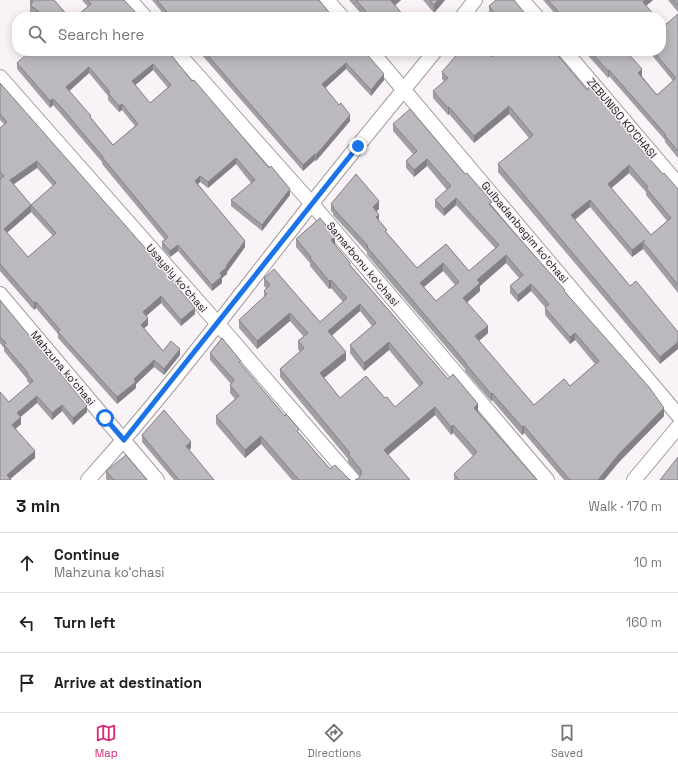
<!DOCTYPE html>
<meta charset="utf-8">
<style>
body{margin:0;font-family:"Space Grotesk",sans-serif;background:#f2f2f2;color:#202124}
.stop{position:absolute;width:12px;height:12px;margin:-9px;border:3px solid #1a73e8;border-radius:50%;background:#fff}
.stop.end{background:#1a73e8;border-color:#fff;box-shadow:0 1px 4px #0008}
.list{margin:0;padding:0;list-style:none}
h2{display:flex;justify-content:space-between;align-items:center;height:52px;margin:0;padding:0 16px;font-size:17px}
h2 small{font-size:13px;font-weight:400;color:#757577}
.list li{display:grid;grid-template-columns:26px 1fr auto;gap:12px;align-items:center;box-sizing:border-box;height:60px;padding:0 16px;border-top:1px solid #e0e0e0}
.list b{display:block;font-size:15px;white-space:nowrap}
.list p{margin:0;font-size:13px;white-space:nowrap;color:#757577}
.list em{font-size:13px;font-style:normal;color:#757577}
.icon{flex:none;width:22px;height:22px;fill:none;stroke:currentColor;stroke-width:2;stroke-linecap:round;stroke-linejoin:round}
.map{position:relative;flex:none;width:678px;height:480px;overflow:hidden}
.search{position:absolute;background:#fff;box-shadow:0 2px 10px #0003;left:12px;right:12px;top:12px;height:44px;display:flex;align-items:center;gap:10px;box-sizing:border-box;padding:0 14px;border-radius:16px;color:#757577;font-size:15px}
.sheet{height:232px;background:#fff}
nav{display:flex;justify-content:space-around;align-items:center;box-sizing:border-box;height:56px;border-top:1px solid #e0e0e0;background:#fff;font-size:11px;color:#757577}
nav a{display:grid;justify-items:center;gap:2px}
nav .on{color:#db2777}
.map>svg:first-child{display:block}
</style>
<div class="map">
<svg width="678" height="480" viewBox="0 0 678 480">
<rect width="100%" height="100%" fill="#f9f3f7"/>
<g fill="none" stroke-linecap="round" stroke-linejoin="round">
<defs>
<g id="street">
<path d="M130,0L145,17"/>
<path d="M327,0L342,17"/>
<path d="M522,0L537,17"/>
<path d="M462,17L475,0"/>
<path d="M176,51L312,204L547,480"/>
<path d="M371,51L678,415"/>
<path d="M565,51L678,184"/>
<path d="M0,77L218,324L353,480"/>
<path d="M0,294L157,480"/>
<path d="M88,480C164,396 232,305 302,216C345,160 391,106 435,51"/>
<path d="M634,480L678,427"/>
</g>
</defs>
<use href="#street" stroke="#a29da0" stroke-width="16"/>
<use href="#street" stroke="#fff" stroke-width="14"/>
</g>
<g fill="#a19ea3" fill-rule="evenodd">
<path d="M30,0L56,2L69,17H37L30,12Z"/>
<path d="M82,0H124L88,7Z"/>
<path d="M152,0H319L333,17H166Z"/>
<path d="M349,0H401L395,5L405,17H364Z"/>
<path d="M423,0H445L434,13Z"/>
<path d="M543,0H653L646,6L656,17H558Z"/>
<path d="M668,0H678V12Z"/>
<path d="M489,6L528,17H492L489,13Z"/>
<path d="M678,14V158L665,142V140L609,76L608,78L584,51H626L642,76L657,95L673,81L651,54V51H661L664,26Z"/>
<path d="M168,51L192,81L290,195L262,231L231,206V200L251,183L236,164L208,188L200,182L198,184L245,247L227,272V274L222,278V283L212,291L178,251L170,257L162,248V242L165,240L102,164V162L60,113L53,105L50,108L17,69V63ZM153,70L168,88L150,103L135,85ZM89,73L108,96V100L119,112L122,110L135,126L113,145L69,91Z"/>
<path d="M196,51H364L384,80L371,96L346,69L325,88L350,121L316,161L315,160L303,171L201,54L199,55Z"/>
<path d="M459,51H487L492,57L587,90L663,174L678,189V293L643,249L632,257L590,207L575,220L630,286L678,332L660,364L498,172V164L529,138L509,114L474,143L449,114L448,115L433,98V91L444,81L442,79V72L459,53ZM629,173L646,192V195L667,221L651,235L611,188Z"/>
<path d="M0,83L176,286L195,314L181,326L161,303L146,316L148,325L144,328L163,351L180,355L164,375L154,367L136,384V388L117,404L58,338V334L36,308L34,310L0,271V128L4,124L0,120ZM37,168L53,186L31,205L13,184ZM31,212L53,236L28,257L7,233Z"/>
<path d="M393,124L492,206L565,292L664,416L619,462L604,480H564L524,433L522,435L492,400L491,401L465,371V369L367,255V252L333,215V213L331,211V204L379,209L377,211L379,221L387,233L417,268L446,244L469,271L496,249L456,205L444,216L435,207V200L447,190L427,166L414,177L406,168V161L413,154L393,131ZM506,263L519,278L510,286V293L518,302L531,291L545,307V315L570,344L575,340L595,364L570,386L534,405L479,341L488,333L467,302L480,291V286ZM443,271L455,285L436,301L424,287Z"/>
<path d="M296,239L335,244V245L350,265L448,379L478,412L537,480H454V474L473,456L453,433L451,435L435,415L388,455L359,478L360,476L348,462V459L280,377V369L300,352L298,349V341L304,337L290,321L257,349L239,328V320L264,298V291L266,288L264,286V278L320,322L343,302L331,288L329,289L310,266V263L296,247ZM360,311L372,326L350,345V353L364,371L389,350L419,386L395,407L385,398H340L324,378L346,360L332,335Z"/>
<path d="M0,300L87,412L73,425L62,411L52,420L37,403L20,417L21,424L15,429L35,458L10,479L0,480L9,402L30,384L27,381V379L4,351V348L0,343Z"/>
<path d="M210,353L241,365L330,469L351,480H292L261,444L245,458L216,424V416L235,399L230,393V385L231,384L210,360Z"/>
<path d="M142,435L191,448L189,450L214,480H174L142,442Z"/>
<path d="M106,471L147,480H107L106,479Z"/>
</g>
<g fill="#838185">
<path d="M392,0H401L391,9V1Z"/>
<path d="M438,0H445L434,13V5Z"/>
<path d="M645,0H653L643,8V2Z"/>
<path d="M199,51H201V54L199,55Z"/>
<path d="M346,63V69L322,91V84Z"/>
<path d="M153,64V70L132,88V81Z"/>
<path d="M89,67V73L66,94V87Z"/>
<path d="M642,69V76L638,79V73Z"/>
<path d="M609,70V76L608,78V71Z"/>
<path d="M384,74V80L371,96V90Z"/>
<path d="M53,99V105L50,108V101Z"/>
<path d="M122,104V110L119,112V106Z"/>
<path d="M509,106V114L474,143V136Z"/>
<path d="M449,107V114L448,115V108Z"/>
<path d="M350,115V121L316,161V155Z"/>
<path d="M315,154V160L303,171V165Z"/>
<path d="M236,158V164L208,188V182Z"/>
<path d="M427,159V166L414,177V170Z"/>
<path d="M37,161V168L10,187V180Z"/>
<path d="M629,165V173L608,191V184Z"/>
<path d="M200,176V182L195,187V181Z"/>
<path d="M290,189V195L262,231V225Z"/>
<path d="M456,198V205L444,216V209Z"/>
<path d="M590,200V207L571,222V215Z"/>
<path d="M379,201V209L373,214V207Z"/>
<path d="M31,205V212L4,235V229Z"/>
<path d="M379,215V222L376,217Z"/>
<path d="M335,236V244L331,248V240Z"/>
<path d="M245,241V247L227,272V274L222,278V283L212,291V285L220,273L226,266Z"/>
<path d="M643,242V249L632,257V250Z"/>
<path d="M178,245V251L170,257V251Z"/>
<path d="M506,255V263L480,286V291L463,306V298L477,280Z"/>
<path d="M443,263V271L420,290V283Z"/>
<path d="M331,280V288L329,289V281Z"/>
<path d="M531,284V291L518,302V295Z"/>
<path d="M161,296V303L143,319V312Z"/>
<path d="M36,302V308L34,310V303Z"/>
<path d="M360,304V311L328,339V331Z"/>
<path d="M195,308V314L181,326V320Z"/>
<path d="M290,313V321L257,349V341Z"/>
<path d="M148,318V325L141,331V325Z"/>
<path d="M488,326V333L475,344V336Z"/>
<path d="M575,333V340L570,344V337Z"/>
<path d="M389,342V350L364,371V363Z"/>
<path d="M678,342V349L660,364V357Z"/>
<path d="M180,349V355L164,375V369Z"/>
<path d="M346,352V360L320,381V373Z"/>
<path d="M154,360V367L136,384V388L117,404V397L134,379Z"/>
<path d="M492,393V400L491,401V394Z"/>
<path d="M37,396V403L17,420V413Z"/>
<path d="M478,404V412L474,416V408Z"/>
<path d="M62,405V411L52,420V413Z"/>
<path d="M87,406V412L73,425V418Z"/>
<path d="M435,407V415L384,458V450Z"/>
<path d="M664,408V416L619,462L604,480H598L619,454Z"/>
<path d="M21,417V424L12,432V425Z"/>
<path d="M453,425V433L451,435V427Z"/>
<path d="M524,426V433L522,435V427Z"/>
<path d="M261,436V444L245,458V450Z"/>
<path d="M191,442V448L186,452V446Z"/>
<path d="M35,451V458L9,480L7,475Z"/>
</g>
<g fill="#bbb8be" stroke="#838185" fill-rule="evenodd">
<path d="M30,0H54L69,17H45L42,14L30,5L33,2Z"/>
<path d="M88,0H124L140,17H75L91,4Z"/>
<path d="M157,0H319L333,17H171Z"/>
<path d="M356,0H392L391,1L405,17H371Z"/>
<path d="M430,0H438L434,5Z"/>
<path d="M496,0H514L528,17H502L501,16L500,17H498L489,6Z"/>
<path d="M548,0H645L643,2L656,17H563Z"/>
<path d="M673,0H678V5Z"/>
<path d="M678,14V151L665,136L666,135L609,70L608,71L590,51H626L642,69L638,73L657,95L676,78L653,51H661V23L664,26Z"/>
<path d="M30,51H168L192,81L194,80L269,168L271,166L290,189L262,225L231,200L255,180L236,158L208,182L200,176L195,181L245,241L226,266L227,267L220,273L222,276L212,285L178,245L170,251L162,242L168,237L102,157H103L60,106L53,99L50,101L17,63ZM153,64L171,85L150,103L132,81ZM89,67L110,92L108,93L119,106L122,104L138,124L113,145L90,117L91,116L66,87Z"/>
<path d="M204,51H364L384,74L371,90L346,63L322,84L339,105L341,103L350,115L316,155L315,154L303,165Z"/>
<path d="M460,51H487L492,57L499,51H554L587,90L589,87L615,116L639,145L638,146L663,174L664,173L678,189V285L643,242L645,240L632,250L590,200L571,215L630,286L636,281L678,332V342L660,357L498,164L533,135L509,106L474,136L449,107L448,108L433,91L448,78L442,72ZM629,165L648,187L646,188L671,218L651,235L608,184Z"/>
<path d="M0,83L176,283L175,284L195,308L181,320L161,296L143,312L148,318L141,325L163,351L171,341L180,349L164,369L154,360L134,379L136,382L117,397L58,332L60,330L36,302L34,303L0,264V179L4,176L0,172V128L7,122L0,114ZM37,161L56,183L31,205L10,180ZM31,205L56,233L28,257L4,229Z"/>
<path d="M410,109L465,174L467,173L492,202L489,204L565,290L564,291L649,387L664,408L619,454L598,480H570L524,426L522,427L492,393L491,394L465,363H466L367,247L368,246L333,208L334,207L331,204L356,174L379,201L373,207L379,215L376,217L387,230L385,231L417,268L446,244L469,271L499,245L456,198L444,209L435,200L451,186L427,159L414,170L406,161L417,151L393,124ZM506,255L523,275L510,286L518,295L531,284L549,304L545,308L570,337L575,333L599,361L570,386L564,379L534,405L475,336L488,326L463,298L480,283L477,280ZM443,263L459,282L436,301L420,283Z"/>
<path d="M320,218L335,236L331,240L350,263L349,264L448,379L453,374L478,404L474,408L537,480H459L454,474L477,452L453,425L451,427L435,407L384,450L410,480H355L359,478L361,474V470L348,454L350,453L280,369L304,348L298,341L308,333L290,313L257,341L239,320L267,294L264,291L270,285L264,278L274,269L320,322L347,298L331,280L329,281L310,258L311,257L296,239ZM360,304L376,323L350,345L364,363L389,342L423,383L395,407L387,397L385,398L366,376L340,398L320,373L346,352L328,331Z"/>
<path d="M0,300L87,406L73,418L62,405L52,413L37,396L17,413L21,417L12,425L35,451L7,475L11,480H0V392L9,402L33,381L27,374L28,373L4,345L6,343L0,337Z"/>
<path d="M222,338L241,361L239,362L285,416L286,414L299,429L297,431L330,469L335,465L350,480H351H299L261,436L245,450L216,416L239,396L230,385L234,380L210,353Z"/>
<path d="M164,410L191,442L186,446L214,480H179L142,435Z"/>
<path d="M126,455L147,480H114L106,471Z"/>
<path d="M678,457V480H660Z"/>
</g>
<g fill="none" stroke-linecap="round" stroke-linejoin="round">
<path stroke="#1a73e8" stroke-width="5" d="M105,418L124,440L358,146"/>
</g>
<g text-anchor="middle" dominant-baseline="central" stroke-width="3" stroke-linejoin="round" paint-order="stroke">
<g font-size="11" fill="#1d1b1d" stroke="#f9f3f7">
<text transform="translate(622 118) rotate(50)">ZEBUNISO KO'CHASI</text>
<text transform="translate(525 232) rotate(50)">Gulbadanbegim koʻchasi</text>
<text transform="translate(363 264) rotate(50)">Samarbonu koʻchasi</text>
<text transform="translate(177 278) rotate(49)">Usaysiy koʻchasi</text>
<text transform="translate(63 368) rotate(50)">Mahzuna koʻchasi</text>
</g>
</g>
</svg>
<div class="stop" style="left:105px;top:418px"></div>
<div class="stop end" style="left:358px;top:146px"></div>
<div class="search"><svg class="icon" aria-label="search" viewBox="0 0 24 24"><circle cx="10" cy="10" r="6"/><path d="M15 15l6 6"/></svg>Search here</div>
</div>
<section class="sheet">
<h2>3 min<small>Walk · 170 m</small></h2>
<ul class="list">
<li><svg class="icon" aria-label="ahead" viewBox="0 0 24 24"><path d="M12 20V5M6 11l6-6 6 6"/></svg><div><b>Continue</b><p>Mahzuna koʻchasi</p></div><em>10 m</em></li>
<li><svg class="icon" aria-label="left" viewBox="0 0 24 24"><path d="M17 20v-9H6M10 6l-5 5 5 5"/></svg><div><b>Turn left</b></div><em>160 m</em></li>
<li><svg class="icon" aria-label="arrive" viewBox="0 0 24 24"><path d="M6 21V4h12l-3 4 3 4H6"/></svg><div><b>Arrive at destination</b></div></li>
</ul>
</section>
<nav>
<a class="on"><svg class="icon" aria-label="map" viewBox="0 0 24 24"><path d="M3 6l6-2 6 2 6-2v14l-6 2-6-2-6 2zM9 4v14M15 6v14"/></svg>Map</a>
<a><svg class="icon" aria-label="directions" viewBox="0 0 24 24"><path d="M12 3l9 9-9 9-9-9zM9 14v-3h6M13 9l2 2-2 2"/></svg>Directions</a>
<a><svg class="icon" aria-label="saved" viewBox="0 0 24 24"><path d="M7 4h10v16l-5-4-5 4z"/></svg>Saved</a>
</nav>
